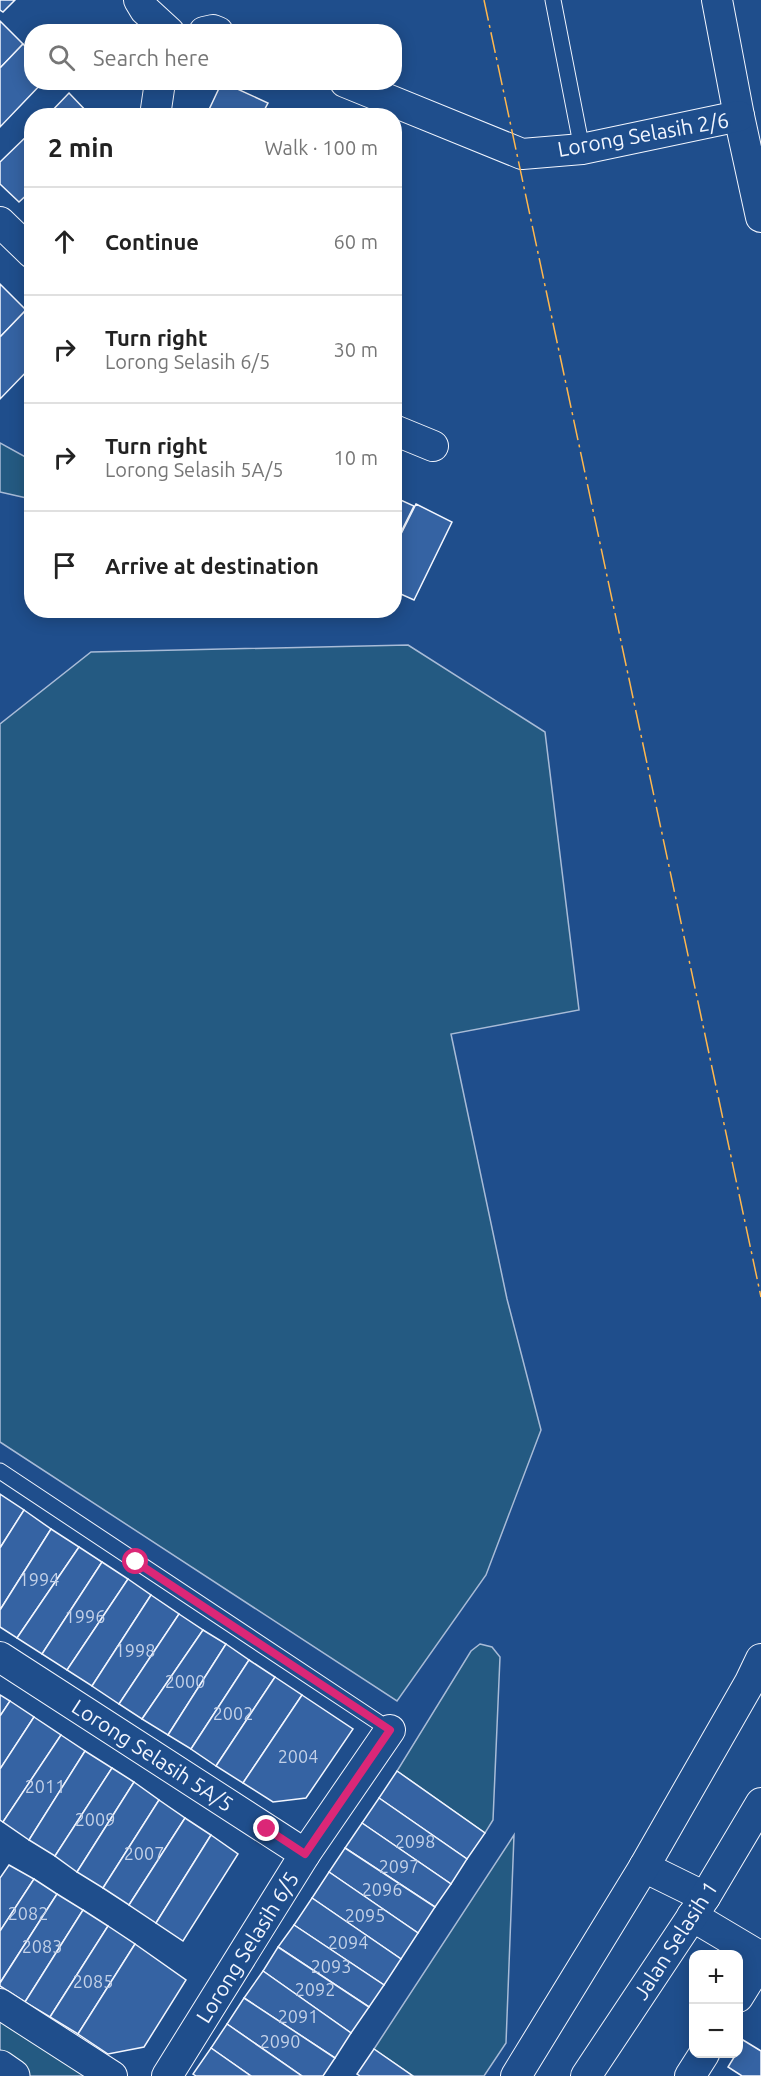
<!DOCTYPE html>
<meta charset="utf-8">
<style>
body{margin:0;font-family:Ubuntu,sans-serif;background:#f6f6f6;color:#222}
.controls{position:absolute;right:18px;bottom:18px;display:grid;overflow:hidden;border-radius:12px;box-shadow:0 3px 15px #0003}
.controls button{width:54px;height:54px;display:grid;place-items:center;padding:0;border:0;border-bottom:2px solid #e0e0e0;background:#fff;color:#222;font:30px sans-serif}
.stop{position:absolute;width:18px;height:18px;margin:-14px;border:4px solid #db2777;border-radius:50%;background:#fff}
.stop.end{background:#db2777;border-color:#fff;box-shadow:0 2px 6px #0008}
.list{margin:0;padding:0;list-style:none}
h2{display:flex;justify-content:space-between;align-items:center;height:78px;margin:0;padding:0 24px;font-size:26px}
h2 small{font-size:20px;font-weight:400;color:#767676}
.list li{display:grid;grid-template-columns:39px 1fr auto;gap:18px;align-items:center;box-sizing:border-box;height:108px;padding:0 24px;border-top:2px solid #e0e0e0}
.list b{display:block;font-size:22px;white-space:nowrap}
.list p{margin:0;font-size:20px;white-space:nowrap;color:#767676}
.list em{font-size:20px;font-style:normal;color:#767676}
.icon{flex:none;width:33px;height:33px;fill:none;stroke:currentColor;stroke-width:2;stroke-linecap:round;stroke-linejoin:round}
.map{position:relative;flex:none;width:761px;height:2076px;overflow:hidden}
.search{position:absolute;background:#fff;box-shadow:0 3px 15px #0003;left:24px;top:24px;width:378px;height:66px;display:flex;align-items:center;gap:15px;box-sizing:border-box;padding:0 21px;border-radius:24px;color:#767676;font-size:22px}
.panel{position:absolute;background:#fff;box-shadow:0 3px 15px #0003;left:24px;top:108px;width:378px;height:510px;border-radius:24px}
.map>svg:first-child{display:block}
</style>
<div class="map">
<svg width="761" height="2076" viewBox="0 0 761 2076">
<rect width="100%" height="100%" fill="#1f4e8c"/>
<g fill="#245a82" stroke="#a8bbd7" stroke-width="1.5">
<path d="M0,443L31,460V499L0,492Z"/>
<path d="M408,645L545,732L579,1010L451,1034L507,1299L541,1430L486,1575L397,1701L0,1442V724L91,652Z"/>
<path d="M480,1644L492,1647L500,1657L493,1820L485,1833L397,1771L471,1651Z"/>
<path d="M514,1835L506,2043L484,2076H413L374,2049Z"/>
<path d="M0,2004L112,2076H0Z"/>
</g>
<g fill="#3563a3" stroke="#f2f6ff" stroke-width="1.5">
<path d="M0,0H15L3,12L0,10Z"/>
<path d="M0,21L23,44L0,68Z"/>
<path d="M23,44L32,53V82H43L0,127V68Z"/>
<path d="M222,82L268,103L261,116H206Z"/>
<path d="M69,93L91,116H47Z"/>
<path d="M32,131V190L19,202L0,184V162Z"/>
<path d="M0,284L26,310L0,337Z"/>
<path d="M26,310L32,315V366L0,399V337Z"/>
<path d="M394,497L414,506L394,546Z"/>
<path d="M416,504L452,522L414,600L394,591V548Z"/>
<path d="M0,1494L24,1510L0,1548Z"/>
<path d="M24,1510L51,1529L0,1610V1548Z"/>
<path d="M51,1529L79,1547L17,1638L0,1627V1610Z"/>
<path d="M79,1547L102,1562L42,1654L17,1638Z"/>
<path d="M102,1562L128,1579L67,1670L42,1654Z"/>
<path d="M128,1579L151,1595L92,1686L67,1670Z"/>
<path d="M151,1595L179,1614L119,1704L92,1686Z"/>
<path d="M179,1614L203,1630L142,1719L119,1704Z"/>
<path d="M203,1630L226,1644L168,1735L142,1719Z"/>
<path d="M226,1644L249,1660L191,1749L168,1735Z"/>
<path d="M249,1660L275,1677L216,1766L191,1749Z"/>
<path d="M275,1677L302,1695L243,1783L216,1766Z"/>
<path d="M0,1695L10,1701L0,1716Z"/>
<path d="M302,1695L353,1729L306,1798L273,1802L243,1783Z"/>
<path d="M10,1701L34,1717L0,1769V1716Z"/>
<path d="M34,1717L61,1735L3,1822L0,1820V1769Z"/>
<path d="M61,1735L85,1751L29,1840L3,1822Z"/>
<path d="M85,1751L112,1768L55,1856L29,1840Z"/>
<path d="M112,1768L134,1782L77,1872L55,1856Z"/>
<path d="M397,1771L485,1833L467,1859L379,1798Z"/>
<path d="M134,1782L159,1800L103,1888L77,1872Z"/>
<path d="M379,1798L467,1859L451,1884L362,1823Z"/>
<path d="M159,1800L185,1818L129,1905L103,1888Z"/>
<path d="M185,1818L211,1835L156,1923L129,1905Z"/>
<path d="M362,1823L451,1884L435,1907L345,1848Z"/>
<path d="M211,1835L238,1854L183,1941L156,1923Z"/>
<path d="M345,1848L435,1907L418,1933L329,1872Z"/>
<path d="M9,1865L34,1879L0,1931V1878Z"/>
<path d="M329,1872L418,1933L401,1959L312,1898Z"/>
<path d="M34,1879L57,1894L0,1983V1931Z"/>
<path d="M57,1894L83,1910L25,2002L0,1986V1983Z"/>
<path d="M312,1898L401,1959L384,1985L294,1925Z"/>
<path d="M83,1910L108,1926L50,2017L25,2002Z"/>
<path d="M294,1925L384,1985L369,2007L278,1947Z"/>
<path d="M108,1926L135,1944L78,2034L50,2017Z"/>
<path d="M135,1944L186,1980L144,2047L108,2054L78,2034Z"/>
<path d="M278,1947L369,2007L351,2033L263,1971Z"/>
<path d="M263,1971L351,2033L335,2058L244,1998Z"/>
<path d="M244,1998L335,2058L323,2076H302L227,2024Z"/>
<path d="M227,2024L302,2076H251L211,2048Z"/>
<path d="M743,2040L761,2051V2076H742L728,2067L736,2054H738V2049Z"/>
<path d="M211,2048L251,2076H196L193,2074Z"/>
<path d="M374,2049L413,2076H360L357,2074Z"/>
</g>
<g fill="none" stroke-linecap="round" stroke-linejoin="round">
<defs>
<g id="service">
<path d="M553,0L582,149"/>
<path d="M0,1471L390,1730"/>
</g>
<g id="minor">
<path d="M139,0L145,10L169,32"/>
<path d="M717,0L739,116L761,217"/>
<path d="M204,32L213,30L218,32"/>
<path d="M345,82L522,154L582,149L739,116"/>
<path d="M155,116L160,82"/>
<path d="M0,222L32,253"/>
<path d="M394,430L433,446"/>
<path d="M0,1657L305,1854"/>
<path d="M644,1867L705,1897"/>
<path d="M692,1916L761,1957"/>
<path d="M738,1997L761,1960"/>
<path d="M0,2004L112,2076"/>
<path d="M167,2076L305,1854L390,1730"/>
<path d="M516,2076L644,1867L750,1682L761,1659"/>
<path d="M586,2076L705,1897L761,1803"/>
<path d="M690,2076L704,2054"/>
</g>
<path id="tertiary" d="M0,2067L13,2076"/>
</defs>
<use href="#service" stroke="#f2f6ff" stroke-width="17"/>
<use href="#minor" stroke="#f2f6ff" stroke-width="32"/>
<use href="#tertiary" stroke="#f2f6ff" stroke-width="35"/>
<use href="#service" stroke="#1f4e8c" stroke-width="15"/>
<use href="#minor" stroke="#1f4e8c" stroke-width="30"/>
<use href="#tertiary" stroke="#1f4e8c" stroke-width="33"/>
<path stroke="#ffb74d" stroke-width="1.5" stroke-dasharray="21 4.5 3 4.5" stroke-linecap="butt" d="M484,0L761,1297"/>
</g>
<g fill="none" stroke-linecap="round" stroke-linejoin="round">
<path stroke="#db2777" stroke-width="8" d="M136,1562L390,1730L305,1854L267,1829"/>
</g>
<g text-anchor="middle" dominant-baseline="central" stroke-width="4.5" stroke-linejoin="round" paint-order="stroke">
<g font-size="18" fill="#c3d1e8">
<text x="39" y="1579">1994</text>
<text x="85" y="1616">1996</text>
<text x="135" y="1650">1998</text>
<text x="185" y="1681">2000</text>
<text x="233" y="1713">2002</text>
<text x="298" y="1756">2004</text>
<text x="45" y="1786">2011</text>
<text x="95" y="1819">2009</text>
<text x="415" y="1841">2098</text>
<text x="144" y="1853">2007</text>
<text x="399" y="1866">2097</text>
<text x="382" y="1889">2096</text>
<text x="28" y="1913">2082</text>
<text x="365" y="1915">2095</text>
<text x="348" y="1942">2094</text>
<text x="42" y="1946">2083</text>
<text x="331" y="1966">2093</text>
<text x="93" y="1981">2085</text>
<text x="315" y="1989">2092</text>
<text x="298" y="2016">2091</text>
<text x="280" y="2041">2090</text>
</g>
<g font-size="21" fill="#f2f6ff" stroke="#1f4e8c">
<text transform="translate(643 134) rotate(-10)">Lorong Selasih 2/6</text>
<text transform="translate(153 1755) rotate(33)">Lorong Selasih 5A/5</text>
<text transform="translate(675 1940) rotate(-57)">Jalan Selasih 1</text>
<text transform="translate(247 1947) rotate(-58)">Lorong Selasih 6/5</text>
</g>
</g>
</svg>
<div class="controls">
<button>+</button>
<button>−</button>
</div>
<div class="stop" style="left:136px;top:1562px"></div>
<div class="stop end" style="left:267px;top:1829px"></div>
<div class="search"><svg class="icon" aria-label="search" viewBox="0 0 24 24"><circle cx="10" cy="10" r="6"/><path d="M15 15l6 6"/></svg>Search here</div>
<section class="panel">
<h2>2 min<small>Walk · 100 m</small></h2>
<ul class="list">
<li><svg class="icon" aria-label="ahead" viewBox="0 0 24 24"><path d="M12 20V5M6 11l6-6 6 6"/></svg><div><b>Continue</b></div><em>60 m</em></li>
<li><svg class="icon" aria-label="right" viewBox="0 0 24 24"><path d="M7 20v-9h11M14 6l5 5-5 5"/></svg><div><b>Turn right</b><p>Lorong Selasih 6/5</p></div><em>30 m</em></li>
<li><svg class="icon" aria-label="right" viewBox="0 0 24 24"><path d="M7 20v-9h11M14 6l5 5-5 5"/></svg><div><b>Turn right</b><p>Lorong Selasih 5A/5</p></div><em>10 m</em></li>
<li><svg class="icon" aria-label="arrive" viewBox="0 0 24 24"><path d="M6 21V4h12l-3 4 3 4H6"/></svg><div><b>Arrive at destination</b></div></li>
</ul>
</section>
</div>
